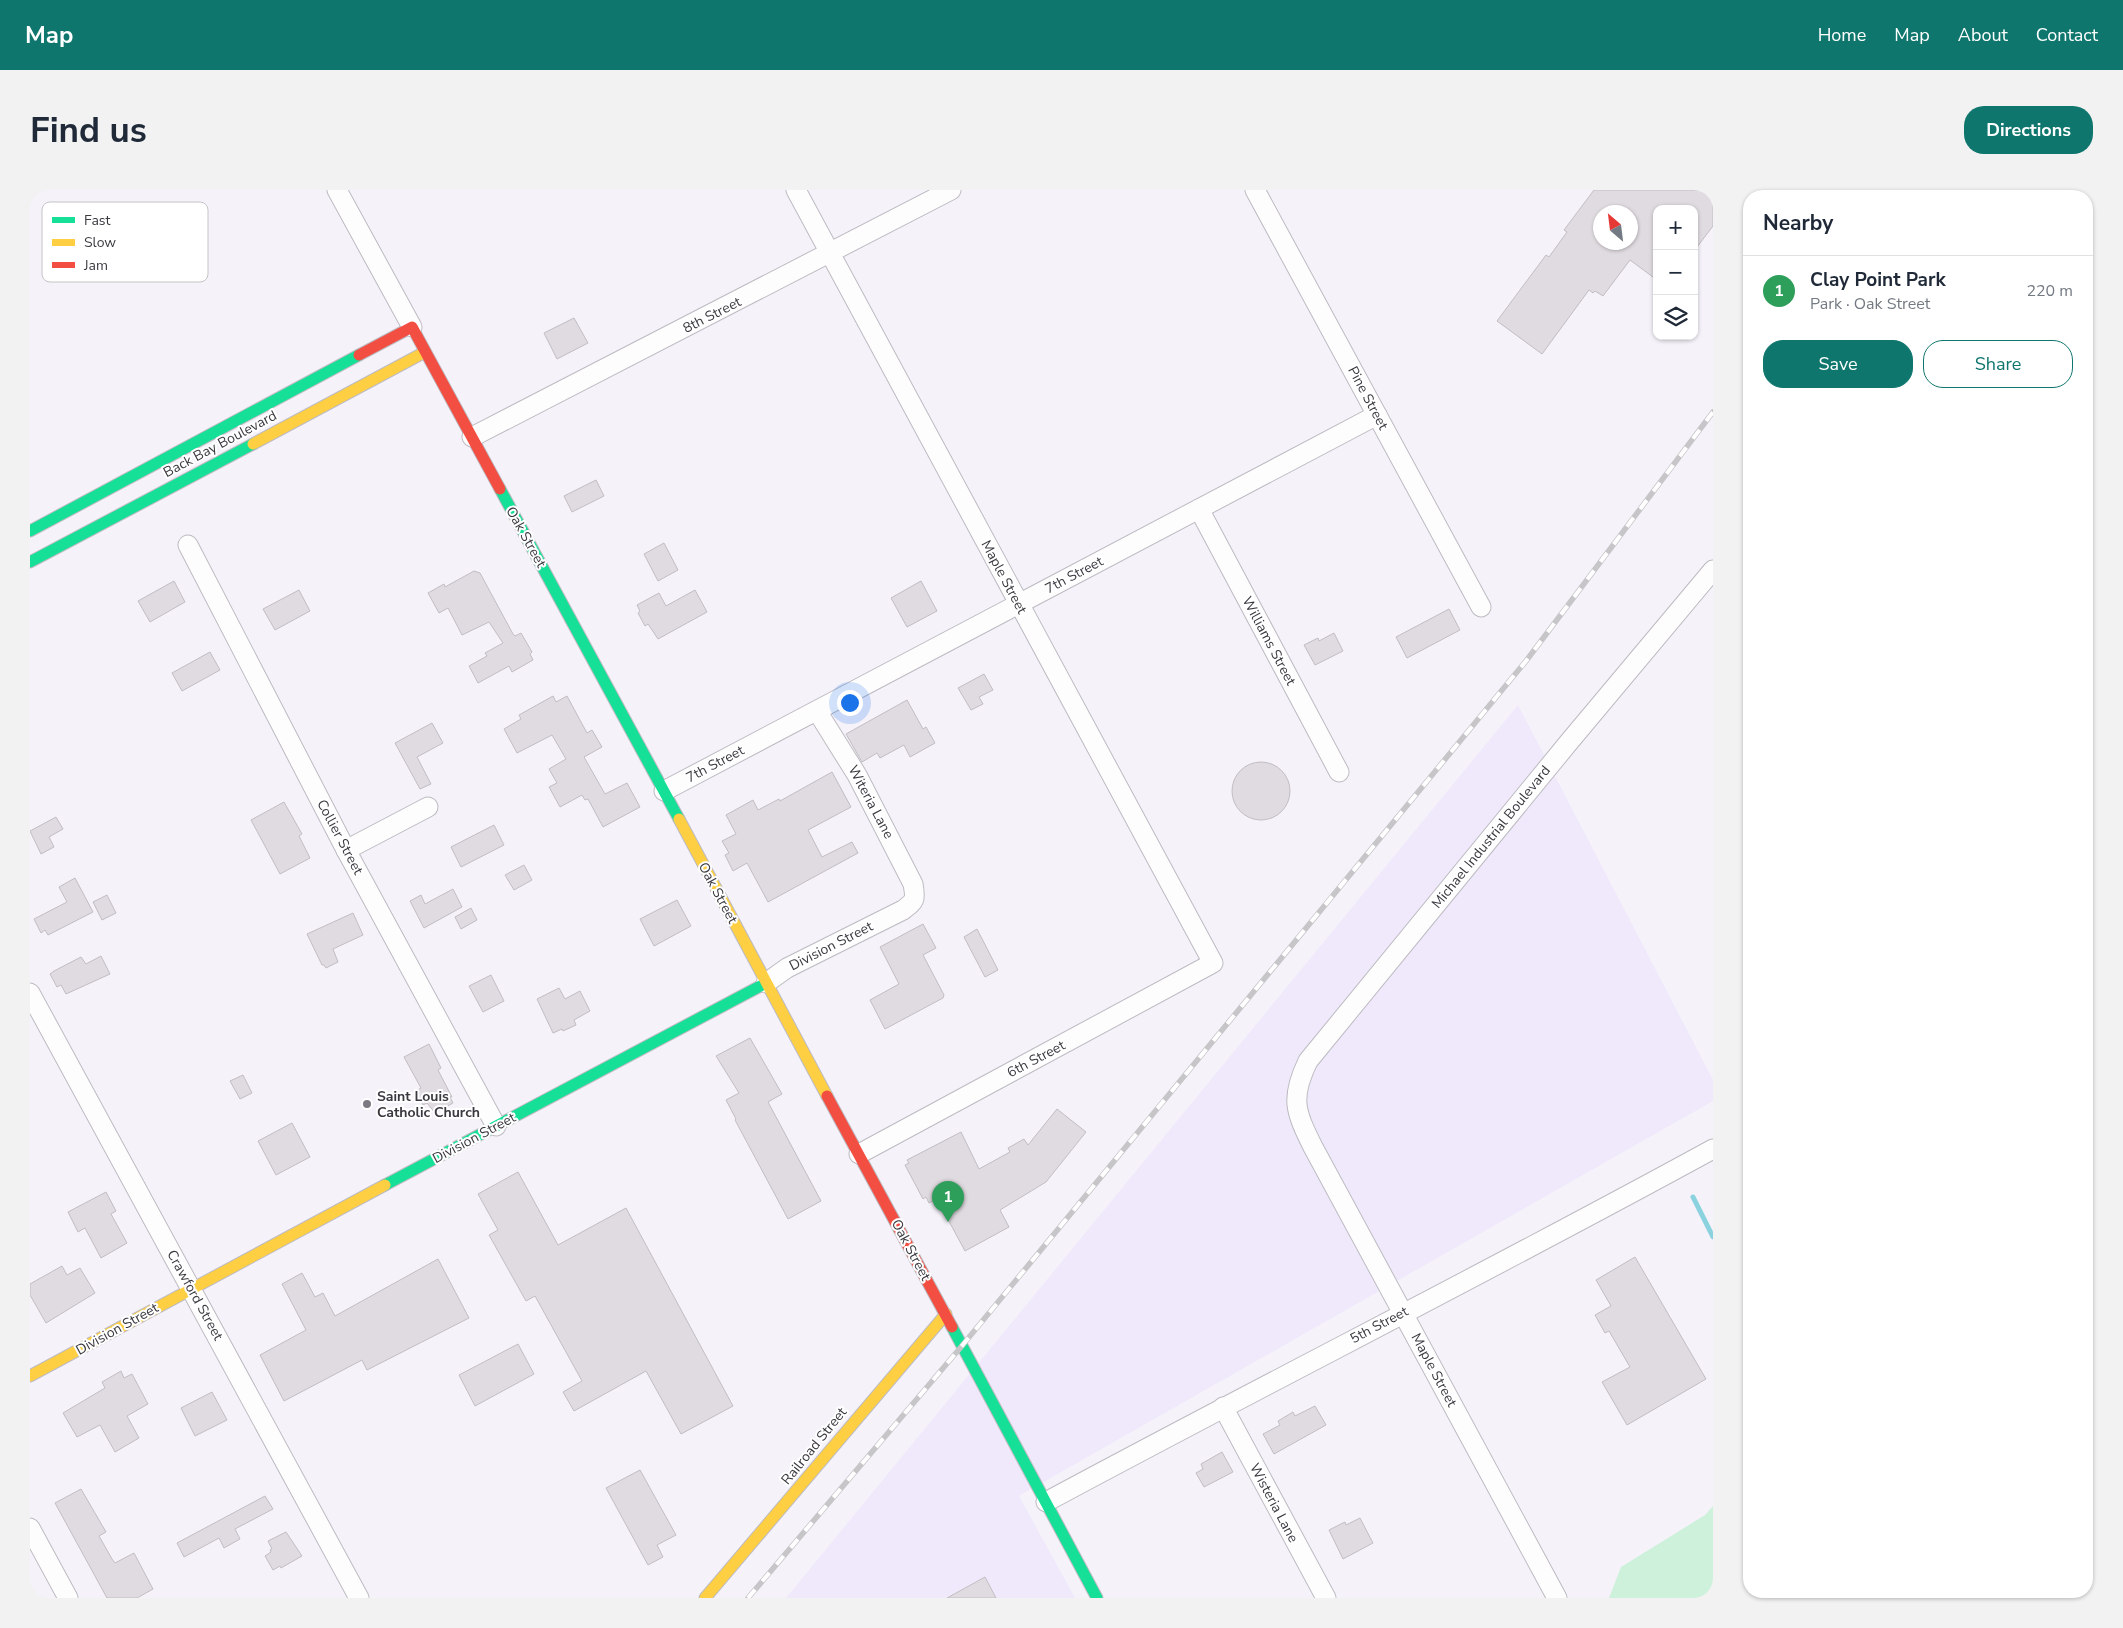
<!DOCTYPE html>
<meta charset="utf-8">
<style>
body{margin:0;font-family:"Nunito Sans",sans-serif;background:#f2f2f3;color:#1f2937}
.controls{position:absolute;right:15px;top:15px;display:grid;overflow:hidden;border-radius:10px;box-shadow:0 1px 4px #0004}
.controls button{width:45px;height:45px;display:grid;place-items:center;padding:0;border:0;border-bottom:1px solid #e0e1e3;background:#fff;color:#1f2937;font:25px sans-serif}
.compass{position:absolute;left:1563px;top:15px;width:45px;height:45px;border-radius:50%;background:#fff;box-shadow:0 1px 4px #0004;rotate:332deg}
.you{position:absolute;left:819px;top:512px;width:18px;height:18px;margin:-12px;border:4px solid #fff;border-radius:50%;background:#1a73e8;box-shadow:0 0 0 8px #1a73e833}
.badge{display:grid;place-items:center;width:32px;height:32px;border-radius:50%;background:#0f766e;color:#fff;font-size:16px;font-weight:700}
.pin{position:absolute;translate:-50% -41px;filter:drop-shadow(0 1px 2px #0008)}
.pin::after{content:'';position:absolute;top:26px;width:18px;height:15px;background:inherit;clip-path:polygon(0 0,100% 0,50% 100%)}
.list{margin:0;padding:0;list-style:none}
h2{display:flex;justify-content:space-between;align-items:center;height:65px;margin:0;padding:0 20px;font-size:21px}
h2 small{font-size:16px;font-weight:400;color:#747a83}
.list li{display:grid;grid-template-columns:32px 1fr auto;gap:15px;align-items:center;box-sizing:border-box;height:70px;padding:0 20px;border-top:1px solid #e0e1e3}
.list b{display:block;font-size:19px;white-space:nowrap}
.list p{margin:0;font-size:16px;white-space:nowrap;color:#747a83}
.list em{font-size:16px;font-style:normal;color:#747a83}
.actions{display:flex;gap:10px;padding:15px 20px}
.actions a{flex:1;padding:11px 0;border:1px solid #0f766e;border-radius:20px;text-align:center;font-size:18px;color:#0f766e}
.actions .main{background:#0f766e;color:#fff}
.icon{flex:none;width:28px;height:28px;fill:none;stroke:currentColor;stroke-width:2;stroke-linecap:round;stroke-linejoin:round}
.map{position:relative;flex:none;width:1683px;height:1408px;overflow:hidden;border-radius:20px}
header{display:flex;align-items:center;gap:30px;box-sizing:border-box;height:70px;padding:0 25px;background:#0f766e;color:#fff}
header strong{font-size:24px}
nav{display:flex;gap:28px;margin-inline-start:auto;font-size:18px}
.intro{display:flex;align-items:center;justify-content:space-between;box-sizing:border-box;height:120px;padding:0 30px}
h1{margin:0;font-size:35px}
.button{padding:12px 22px;border-radius:20px;background:#0f766e;color:#fff;font-size:18px;font-weight:700}
main{display:flex;gap:30px;padding:0 30px}
aside{flex:1;background:#fff;border-radius:20px;box-shadow:0 1px 4px #0004}
.map>svg:first-child{display:block}
</style>
<header>
<strong>Map</strong>
<nav><a>Home</a><a>Map</a><a>About</a><a>Contact</a></nav>
</header>
<div class="intro"><h1>Find us</h1><a class="button">Directions</a></div>
<main>
<div class="map">
<svg width="1683" height="1408" viewBox="0 0 1683 1408">
<rect width="100%" height="100%" fill="#f5f2fa"/>
<path fill="#efe9fb" d="M1488,515L1683,890V911L989,1306L1045,1408H756Z"/>
<path fill="#cef1db" d="M1683,1316V1408H1579L1591,1377L1675,1325Z"/>
<g fill="none" stroke-linecap="round" stroke-linejoin="round">
<path stroke="#8ad2de" stroke-width="5" d="M1663,1007L1683,1047"/>
</g>
<g fill="#e0dbe0" stroke="#c2bdc2" fill-rule="evenodd">
<path d="M1564,0H1683V36L1664,61V19H1627V90L1600,70L1573,106L1565,101L1563,103L1559,100L1512,164L1467,131L1516,65L1519,67L1537,42L1534,40ZM1570,22H1600V52H1570Z"/>
<path d="M544,128L558,153L527,169L514,143Z"/>
<path d="M566,290L574,306L542,322L534,306Z"/>
<path d="M634,353L648,380L628,391L614,364Z"/>
<path d="M444,381L450,383L483,444L485,446L491,443L502,462L500,464L503,470L482,482L479,476L448,493L439,476L457,466L455,463L473,453L459,432L432,445L418,418L409,423L398,403L414,394L415,397Z"/>
<path d="M144,391L155,412L120,432L108,411Z"/>
<path d="M891,391L907,421L877,437L861,408Z"/>
<path d="M269,400L280,421L245,440L233,419Z"/>
<path d="M665,400L677,422L628,449L618,434L615,436L608,423L610,421L607,415L629,403L636,416Z"/>
<path d="M1419,419L1430,440L1377,468L1366,447Z"/>
<path d="M1304,443L1313,461L1285,475L1274,455L1288,448L1289,451Z"/>
<path d="M180,462L190,480L152,501L142,483Z"/>
<path d="M954,484L963,500L949,507L953,514L941,520L928,498Z"/>
<path d="M523,506L526,512L537,506L557,543L562,540L572,557L554,567L575,604L597,593L610,617L573,637L558,609L555,610L552,605L530,617L519,597L527,593L519,579L536,569L522,545L487,563L474,539L491,529L489,525Z"/>
<path d="M877,510L893,539L896,537L905,553L880,567L874,555L850,568L847,563L832,572L816,544Z"/>
<path d="M402,533L413,553L387,567L401,594L390,599L365,553Z"/>
<circle cx="1231" cy="601" r="29"/>
<path d="M802,582L821,617L778,640L792,667L822,652L828,663L738,712L717,673L703,681L695,665L699,663L692,651L706,644L696,625L723,610L728,620L749,609L750,611Z"/>
<path d="M254,612L272,644L269,646L280,668L250,684L221,630Z"/>
<path d="M26,627L33,639L19,647L24,657L11,664L0,641Z"/>
<path d="M464,635L474,655L431,677L421,657Z"/>
<path d="M494,675L502,690L484,700L475,685Z"/>
<path d="M45,688L63,722L18,745L15,740L11,743L4,729L37,712L29,697Z"/>
<path d="M423,699L432,717L394,738L380,711L391,705L395,714Z"/>
<path d="M77,705L86,723L72,730L63,712Z"/>
<path d="M647,710L661,736L624,756L610,729Z"/>
<path d="M441,718L447,730L431,739L425,727Z"/>
<path d="M323,723L333,745L303,759L308,772L296,778L294,775H292L277,744Z"/>
<path d="M893,734L906,758L893,765L914,805L913,808L855,839L840,810L869,794L850,757Z"/>
<path d="M947,739L968,780L955,787L934,747Z"/>
<path d="M71,766L80,784L36,804L31,795L27,797L20,784L24,781L51,767L56,774Z"/>
<path d="M461,785L474,811L453,822L439,796Z"/>
<path d="M529,798L535,809L550,801L560,821L544,830L546,835L533,841L532,839L523,843L507,809Z"/>
<path d="M720,848L752,904L738,912L791,1011L758,1029L705,930L706,929L696,910L709,903L686,866Z"/>
<path d="M399,854L411,878L408,880L422,907H420L423,913L405,923L397,913L393,915L386,901L391,898L374,867Z"/>
<path d="M213,885L222,903L210,909L200,891Z"/>
<path d="M1027,919L1056,942L1016,992L970,1020L979,1037L935,1061L907,1009L899,1013L896,1007L893,1009L875,975L879,973L877,970L931,942L949,979L980,962L978,958L994,949L998,955Z"/>
<path d="M262,933L280,967L246,985L228,951Z"/>
<path d="M488,982L528,1055L596,1018L703,1216L651,1244L616,1181L544,1221L533,1202L552,1191L505,1106L496,1111L459,1045L468,1040L448,1004Z"/>
<path d="M76,1002L86,1021L81,1024L97,1053L71,1068L55,1038L48,1042L38,1022Z"/>
<path d="M1605,1067L1676,1189L1597,1235L1572,1192L1600,1177L1579,1141L1575,1143L1565,1125L1581,1116L1566,1090Z"/>
<path d="M408,1069L439,1128L337,1180L332,1170L254,1211L230,1165L276,1140L252,1094L272,1083L285,1107L293,1103L305,1126Z"/>
<path d="M32,1076L37,1085L50,1078L65,1103L16,1133L0,1105V1094Z"/>
<path d="M488,1154L504,1184L445,1216L429,1185Z"/>
<path d="M91,1181L94,1188L102,1184L118,1214L97,1226L109,1248L85,1262L70,1235L47,1247L33,1223L75,1198L72,1192Z"/>
<path d="M182,1202L197,1230L165,1246L151,1218Z"/>
<path d="M1285,1216L1296,1235L1244,1264L1233,1244L1250,1235L1248,1231L1263,1222L1265,1226Z"/>
<path d="M1192,1262L1203,1282L1174,1297L1166,1283L1173,1279L1171,1274Z"/>
<path d="M610,1280L646,1345L627,1355L633,1367L618,1375L576,1298Z"/>
<path d="M51,1299L76,1342L69,1346L82,1369L85,1373L104,1363L123,1399L107,1408H77L25,1313Z"/>
<path d="M235,1306L243,1319L205,1339L210,1349L194,1358L189,1348L154,1367L147,1353Z"/>
<path d="M1330,1328L1343,1353L1313,1369L1299,1340L1315,1332L1316,1335Z"/>
<path d="M256,1342L272,1366L251,1378L250,1376L243,1380L235,1366L241,1362L240,1360L242,1359L238,1351Z"/>
<path d="M955,1387L966,1408H917Z"/>
</g>
<g fill="none" stroke-linecap="round" stroke-linejoin="round">
<defs>
<g id="street">
<path d="M307,0L382,137"/>
<path d="M766,0L1183,773L829,964"/>
<path d="M1225,0L1451,417"/>
<path d="M442,247L921,0"/>
<path d="M1169,319L1309,582"/>
<path d="M158,355L316,660L466,936"/>
<path d="M634,601L1347,225"/>
<path d="M316,660L398,617"/>
<path d="M736,793L757,778L873,720C885,711 886,710 883,694L827,585L787,521"/>
<path d="M0,803L329,1408"/>
<path d="M1193,1217L1296,1408"/>
<path d="M1016,1312C1237,1193 1462,1080 1683,959"/>
<path d="M0,1338L38,1408"/>
<path d="M1527,1408L1283,957C1265,921 1260,908 1278,871L1539,552L1683,380"/>
</g>
<g id="fast">
<path d="M470,299L649,629"/>
<path d="M0,341L329,165"/>
<path d="M0,372L223,254"/>
<path d="M355,995L736,793"/>
<path d="M922,1137L1067,1408"/>
</g>
<g id="slow">
<path d="M223,254L395,162"/>
<path d="M649,629L797,906"/>
<path d="M0,1186L355,995"/>
<path d="M675,1408L916,1124"/>
</g>
<g id="jam">
<path d="M329,165L382,137L470,299"/>
<path d="M797,906L922,1137"/>
</g>
</defs>
<use href="#street" stroke="#bdbbc1" stroke-width="21"/>
<use href="#fast" stroke="#bdbbc1" stroke-width="13"/>
<use href="#slow" stroke="#bdbbc1" stroke-width="13"/>
<use href="#jam" stroke="#bdbbc1" stroke-width="13"/>
<use href="#street" stroke="#fefdfe" stroke-width="19"/>
<use href="#fast" stroke="#16e098" stroke-width="11"/>
<use href="#slow" stroke="#ffcf43" stroke-width="11"/>
<use href="#jam" stroke="#f24e42" stroke-width="11"/>
<defs>
<path id="rail" d="M718,1408L931,1157L1496,471L1683,222"/>
</defs>
<use href="#rail" stroke="#c6c5c8" stroke-width="5.5"/>
<use href="#rail" stroke="#fff" stroke-width="4" stroke-dasharray="11" stroke-linecap="butt"/>
</g>
<circle fill="#7c7a81" stroke="#fff" stroke-width="2" cx="337" cy="914" r="5"/>
<g text-anchor="middle" dominant-baseline="central" stroke-width="4" stroke-linejoin="round" paint-order="stroke">
<g font-size="14" fill="#3b3940" stroke="#fff">
<text transform="translate(682 125) rotate(-27)">8th Street</text>
<text transform="translate(1338 208) rotate(62)">Pine Street</text>
<text transform="translate(190 254) rotate(-28)">Back Bay Boulevard</text>
<text transform="translate(496 347) rotate(61)">Oak Street</text>
<text transform="translate(1044 385) rotate(-28)">7th Street</text>
<text transform="translate(974 387) rotate(62)">Maple Street</text>
<text transform="translate(1239 451) rotate(62)">Williams Street</text>
<text transform="translate(685 574) rotate(-28)">7th Street</text>
<text transform="translate(841 612) rotate(62)">Witeria Lane</text>
<text transform="translate(310 647) rotate(62)">Collier Street</text>
<text transform="translate(1461 647) rotate(-51)">Michael Industrial Boulevard</text>
<text transform="translate(688 703) rotate(62)">Oak Street</text>
<text transform="translate(801 756) rotate(-27)">Division Street</text>
<text transform="translate(1006 869) rotate(-28)">6th Street</text>
<text transform="translate(444 948) rotate(-28)">Division Street</text>
<text transform="translate(881 1060) rotate(62)">Oak Street</text>
<text transform="translate(165 1105) rotate(61)">Crawford Street</text>
<text transform="translate(1349 1135) rotate(-28)">5th Street</text>
<text transform="translate(87 1139) rotate(-29)">Division Street</text>
<text transform="translate(1404 1180) rotate(62)">Maple Street</text>
<text transform="translate(784 1256) rotate(-51)">Railroad Street</text>
<text transform="translate(1244 1313) rotate(62)">Wisteria Lane</text>
</g>
<g font-size="14" font-weight="bold" fill="#3b3940" stroke="#fff" text-anchor="start">
<text x="347" y="906">Saint Louis<tspan x="347" dy="16">Catholic Church</tspan></text>
</g>
</g>
<rect x="12" y="12" width="166" height="80" rx="8" fill="#fff" stroke="#c4c4c6" stroke-width="1"/>
<rect x="22" y="27" width="23" height="6" fill="#16e098"/>
<rect x="22" y="49" width="23" height="7" fill="#ffcf43"/>
<rect x="22" y="72" width="23" height="6" fill="#f24e42"/>
<g font-size="14" fill="#3b3940">
<text x="54" y="35">Fast</text>
<text x="54" y="57">Slow</text>
<text x="54" y="80">Jam</text>
</g>
</svg>
<div class="controls">
<button>+</button>
<button>−</button>
<button><svg class="icon" aria-label="layers" viewBox="0 0 24 24"><path d="M12 4l9 5-9 5-9-5zM3 14l9 5 9-5"/></svg></button>
</div>
<svg class="compass" viewBox="-18 -18 36 36"><path d="M0-13l5 13h-10z" fill="#e53935"/><path d="M0 13l5-13h-10z" fill="#747a83"/></svg>
<div class="you"></div>
<div class="pin badge" style="left:918px;top:1032px;background:#2e9e5b">1</div>
</div>
<aside>
<h2>Nearby<small></small></h2>
<ul class="list">
<li><span class="badge" style="background:#2e9e5b">1</span><div><b>Clay Point Park</b><p>Park · Oak Street</p></div><em>220 m</em></li>
</ul>
<div class="actions"><a class="main">Save</a><a>Share</a></div>
</aside>
</main>
